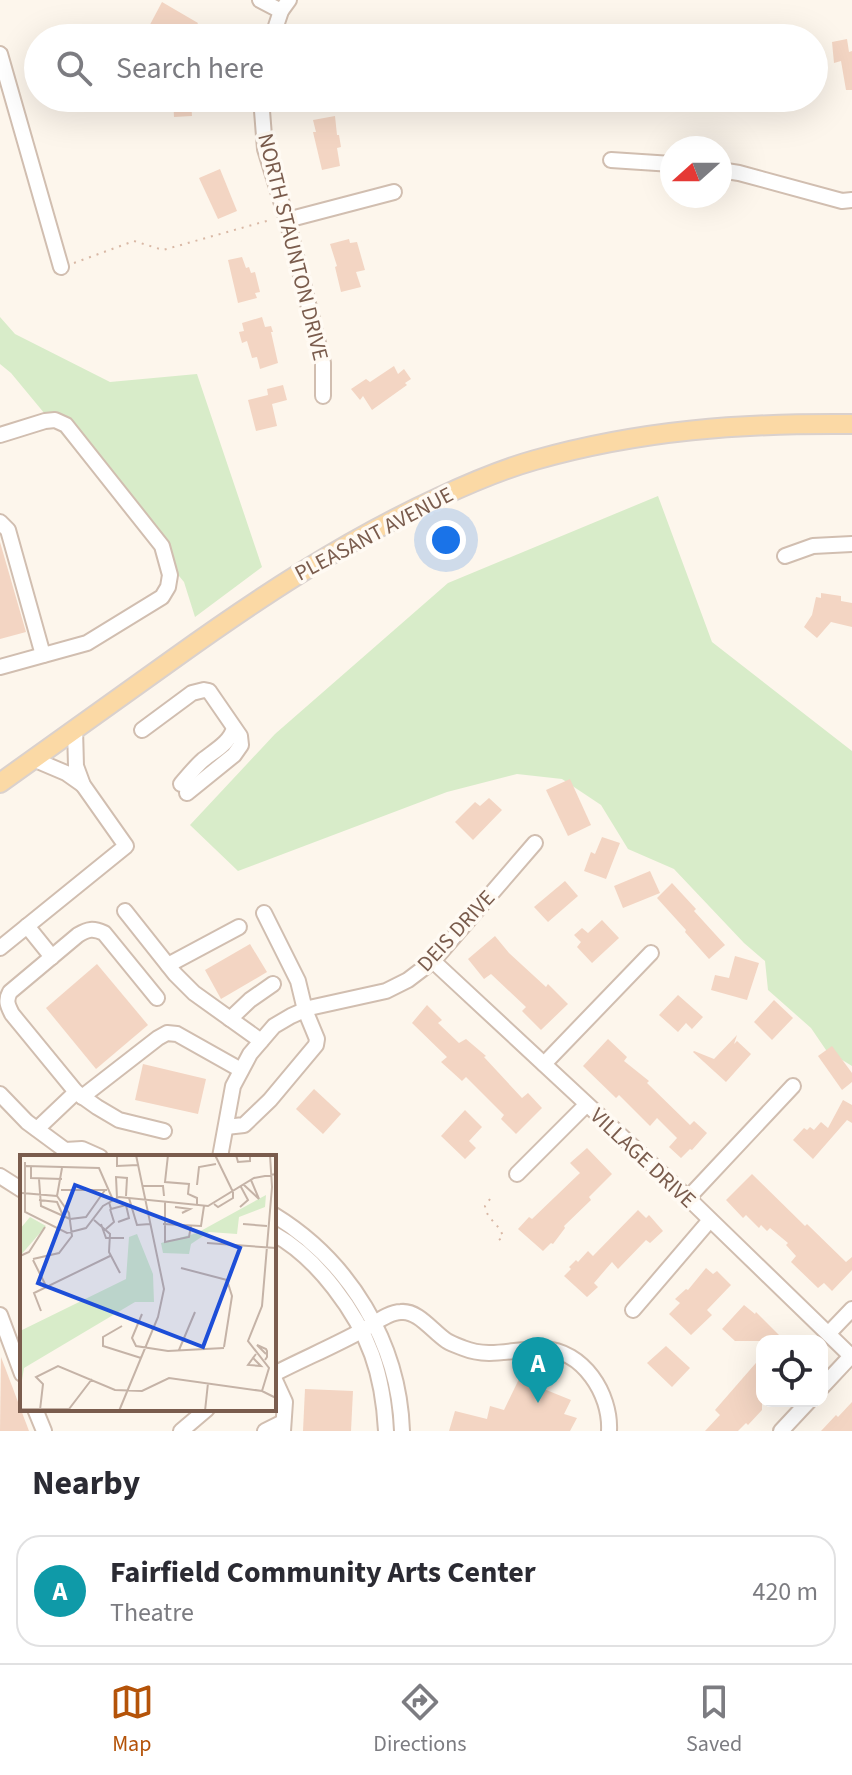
<!DOCTYPE html>
<style>
body{margin:0;font-family:"Source Sans 3",sans-serif;background:#f7f7f7;color:#2b2b33}
.controls{position:absolute;right:24px;bottom:24px;display:grid;overflow:hidden;border-radius:16px;box-shadow:0 8px 32px #0002}
.controls button{width:72px;height:72px;display:grid;place-items:center;padding:0;border:0;border-bottom:2px solid #e1e1e2;background:#fff;color:#2b2b33;font:40px sans-serif}
.compass{position:absolute;left:660px;top:136px;width:72px;height:72px;border-radius:50%;background:#fff;box-shadow:0 8px 32px #0002;rotate:249deg}
.you{position:absolute;left:446px;top:540px;width:28px;height:28px;margin:-20px;border:6px solid #fff;border-radius:50%;background:#1a73e8;box-shadow:0 0 0 12px #1a73e833}
.badge{display:grid;place-items:center;width:52px;height:52px;border-radius:50%;background:#b45309;color:#fff;font-size:26px;font-weight:700}
.pin{position:absolute;translate:-50% -66px;filter:drop-shadow(0 2px 4px #0008)}
.pin::after{content:'';position:absolute;top:42px;width:28px;height:24px;background:inherit;clip-path:polygon(0 0,100% 0,50% 100%)}
.list{margin:0;padding:0;list-style:none}
h2{display:flex;justify-content:space-between;align-items:center;height:104px;margin:0;padding:0 32px;font-size:34px}
h2 small{font-size:26px;font-weight:400;color:#7c7c81}
.list li{display:grid;grid-template-columns:52px 1fr auto;gap:24px;align-items:center;box-sizing:border-box;height:112px;margin:0 16px 16px;padding:0 16px;border:2px solid #e1e1e2;border-radius:24px}
.list b{display:block;font-size:30px;white-space:nowrap}
.list p{margin:0;font-size:26px;white-space:nowrap;color:#7c7c81}
.list em{font-size:26px;font-style:normal;color:#7c7c81}
.icon{flex:none;width:44px;height:44px;fill:none;stroke:currentColor;stroke-width:2;stroke-linecap:round;stroke-linejoin:round}
.map{position:relative;flex:none;width:852px;height:1431px;overflow:hidden}
.search{position:absolute;background:#fff;box-shadow:0 8px 32px #0002;left:24px;right:24px;top:24px;height:88px;display:flex;align-items:center;gap:20px;box-sizing:border-box;padding:0 28px;border-radius:44px;color:#7c7c81;font-size:30px}
.sheet{height:232px;background:#fff}
nav{display:flex;justify-content:space-around;align-items:center;box-sizing:border-box;height:112px;border-top:2px solid #e1e1e2;background:#fff;font-size:22px;color:#7c7c81}
nav a{display:grid;justify-items:center;gap:4px}
nav .on{color:#b45309}
.map>svg:first-child{display:block}
</style>
<div class="map">
<svg width="852" height="1431" viewBox="0 0 852 1431">
<rect width="100%" height="100%" fill="#fdf6ec"/>
<g fill="#d8ecc9">
<path d="M0,317L15,334L110,382L197,374L262,567L195,617L184,582L11,373L0,364Z"/>
<path d="M658,496L712,642L852,751V1066L826,1050L811,1028L768,990L765,961L744,943L674,869L628,849L601,805L562,779L517,774L447,792L238,871L190,825L275,734L448,583Z"/>
</g>
<g fill="#f3d5c3">
<path d="M162,2L198,23L189,38H183L170,30L165,38H153L145,34Z"/>
<path d="M847,39L849,52L852,51V90H846L841,61L834,63L832,42Z"/>
<path d="M173,98H191L192,116L174,117Z"/>
<path d="M335,116L337,135H339L341,147L337,148L340,166L322,170L313,132H316L313,120Z"/>
<path d="M220,169L237,211L218,219L199,178Z"/>
<path d="M349,239L350,243L357,242L365,270L356,272L361,287L341,292L335,267L337,266L330,244Z"/>
<path d="M242,257L246,268L249,267L251,273L255,272L260,292L255,293L257,298L238,303L228,260Z"/>
<path d="M262,317L265,327L271,326L273,332H271L278,363L260,369L257,357L252,358L247,341L242,343L239,332L244,331L242,323Z"/>
<path d="M394,366L398,374L404,369L411,379L405,383L407,385L372,410L363,396L360,400L351,389L366,379L370,382Z"/>
<path d="M283,385L287,400L272,404L277,426L256,431L248,400L268,395L267,389Z"/>
<path d="M0,542L26,632L0,639Z"/>
<path d="M821,593L841,596V601L852,603V627L831,622L817,638L804,627L812,615L816,597L821,598Z"/>
<path d="M570,779L591,825L568,836L546,790Z"/>
<path d="M489,798L502,810L473,840L455,822L475,802L480,806Z"/>
<path d="M602,837L620,843L606,879L584,871L591,852L595,854Z"/>
<path d="M650,871L660,893L623,908L614,886Z"/>
<path d="M565,881L578,896L548,922L534,907Z"/>
<path d="M672,883L696,909L694,911L725,945L709,959L685,932L686,930L657,898Z"/>
<path d="M602,920L619,938L592,963L577,947L581,942L574,935L582,928L588,933Z"/>
<path d="M495,936L509,953L546,987L548,984L568,1004L541,1030L522,1011L526,1007L491,974L484,979L468,959Z"/>
<path d="M250,944L267,972L221,999L205,970Z"/>
<path d="M735,956L759,963L747,1000L711,990L715,975L729,978Z"/>
<path d="M97,964L148,1025L96,1069L46,1008Z"/>
<path d="M678,995L703,1017L692,1029L686,1023L678,1032L659,1015Z"/>
<path d="M774,1000L793,1018L772,1040L754,1022Z"/>
<path d="M427,1005L442,1020L438,1023L459,1043L466,1039L486,1056L484,1057L522,1098L528,1093L542,1108L516,1134L501,1119L504,1115L466,1077L462,1081L441,1062L447,1057L412,1023Z"/>
<path d="M737,1035L734,1044L737,1041L751,1054L726,1082L693,1052L694,1051L714,1059Z"/>
<path d="M608,1039L627,1057L624,1061L649,1081L647,1083L690,1125L694,1121L707,1133L692,1150L690,1149L681,1158L669,1147L677,1138L657,1118L650,1126L619,1095L616,1098L583,1066Z"/>
<path d="M832,1046L852,1073V1082L842,1090L818,1056Z"/>
<path d="M143,1064L206,1079L198,1114L135,1100Z"/>
<path d="M314,1089L341,1114L323,1134L296,1109Z"/>
<path d="M843,1100L852,1105V1123L847,1120L813,1159L793,1140L804,1128L807,1130L810,1127L814,1130L821,1122L828,1128Z"/>
<path d="M465,1110L482,1127L469,1141L476,1148L465,1159L441,1136Z"/>
<path d="M587,1148L612,1174L589,1197L591,1200L564,1226L565,1228L553,1244L551,1243L543,1251L518,1229L529,1217L532,1219L580,1173L570,1163Z"/>
<path d="M752,1174L805,1226L807,1224L846,1262L852,1257V1270L832,1291L824,1283L818,1288L791,1262L796,1256L786,1245L788,1243L770,1228L767,1231L761,1225L759,1228L746,1215L743,1218L726,1200Z"/>
<path d="M638,1210L646,1218L649,1215L663,1231L650,1243L646,1240L618,1269L612,1262L594,1283L598,1287L587,1297L564,1276L571,1269L569,1267L576,1260L578,1262L588,1251L593,1256Z"/>
<path d="M706,1268L713,1274L717,1271L731,1285L707,1310L712,1315L691,1335L669,1314L680,1303L675,1299L686,1289L688,1290Z"/>
<path d="M744,1305L755,1314L756,1312L785,1341H735L722,1329Z"/>
<path d="M666,1346L690,1368L672,1387L647,1363Z"/>
<path d="M762,1356V1410L748,1425L746,1423L738,1431H705L720,1415L715,1410Z"/>
<path d="M1,1357L29,1431H0Z"/>
<path d="M519,1379L571,1400L564,1414L577,1418L570,1431H449L455,1411L487,1419L490,1406L504,1410Z"/>
<path d="M305,1389L353,1391L351,1431H303Z"/>
<path d="M852,1402V1431H821L836,1415L838,1417Z"/>
</g>
<g fill="none" stroke-linecap="round" stroke-linejoin="round">
<defs>
<g id="minor">
<path d="M260,0L281,11"/>
<path d="M272,38L281,11L289,0"/>
<path d="M0,54L61,267"/>
<path d="M261,98L265,149L287,220L323,363V396"/>
<path d="M611,160L672,164"/>
<path d="M720,170L739,173L842,201L852,200"/>
<path d="M287,220L394,192"/>
<path d="M0,435L45,421L55,420L66,425L162,546L170,575L168,587L162,597L87,643L0,667"/>
<path d="M0,522L8,530L43,655"/>
<path d="M785,556L813,546L852,544"/>
<path d="M142,730L192,693L204,690L209,691L240,736L241,745L234,755L187,793"/>
<path d="M33,759L66,773L83,785"/>
<path d="M181,784C188,776 195,767 203,760C214,751 230,743 234,728"/>
<path d="M125,911L175,974L194,993L261,1041"/>
<path d="M27,926L52,957"/>
<path d="M0,948L126,846L83,785L76,766L75,729"/>
<path d="M433,961L688,1198L852,1357"/>
<path d="M168,965L239,927"/>
<path d="M230,1019L250,1000L273,984"/>
<path d="M544,1064L651,953"/>
<path d="M76,1092L97,1107L119,1120L164,1131"/>
<path d="M0,1094L27,1122L65,1150L71,1157"/>
<path d="M82,1097L158,1038L167,1033L177,1034L241,1070"/>
<path d="M226,1127L244,1125L270,1100L316,1045L317,1039L305,1010L298,981L264,913"/>
<path d="M37,1129L76,1092L12,1014C8,1006 5,1001 10,992L78,935C88,929 93,928 104,933L157,998"/>
<path d="M65,1150L82,1149L100,1157"/>
<path d="M220,1157L233,1086L250,1054L274,1026L291,1016L309,1008L386,991L408,980L433,961L535,843"/>
<path d="M517,1174L586,1105"/>
<path d="M0,1176L22,1190"/>
<path d="M688,1198L793,1086"/>
<path d="M274,1215C349,1261 399,1342 402,1431"/>
<path d="M274,1234C298,1247 317,1266 334,1288C369,1333 383,1373 386,1431"/>
<path d="M633,1310L710,1220"/>
<path d="M0,1315L22,1374"/>
<path d="M829,1333L852,1309"/>
<path d="M274,1374C303,1359 334,1346 363,1330C374,1324 388,1312 401,1312C418,1310 433,1332 447,1341C452,1344 458,1346 463,1348C490,1359 516,1348 543,1349C583,1350 611,1394 609,1431"/>
<path d="M274,1378L285,1402L283,1431"/>
<path d="M822,1387L851,1356"/>
<path d="M35,1409L44,1431"/>
<path d="M181,1431L207,1409"/>
<path d="M265,1431L283,1422"/>
<path d="M781,1431L809,1401"/>
</g>
<path id="major" d="M0,783C57,742 114,701 172,660C257,599 344,541 440,497C470,483 503,469 535,460C641,430 742,423 852,424"/>
</defs>
<use href="#minor" stroke="#d1beb0" stroke-width="18"/>
<use href="#major" stroke="#dad1cd" stroke-width="22"/>
<g stroke="#d9b8a5" stroke-width="2" stroke-dasharray="2 6" stroke-linecap="butt">
<path d="M74,263L134,241L163,250L270,220"/>
<path d="M490,1199L485,1206C486,1219 500,1224 503,1237L499,1240"/>
</g>
<use href="#minor" stroke="#fff" stroke-width="14"/>
<use href="#major" stroke="#fbd9a5" stroke-width="18"/>
</g>
<g text-anchor="middle" dominant-baseline="central" stroke-width="7" stroke-linejoin="round" paint-order="stroke">
<g font-size="22" fill="#7a5c4d" stroke="#fffaf3">
<text transform="translate(293 247) rotate(76)">NORTH STAUNTON DRIVE</text>
<text transform="translate(374 534) rotate(-28)">PLEASANT AVENUE</text>
<text transform="translate(456 931) rotate(-47)">DEIS DRIVE</text>
<text transform="translate(643 1158) rotate(43)">VILLAGE DRIVE</text>
</g>
</g>
<g transform="translate(20 1155)">
<rect width="256" height="256" fill="#fdf6ec"/>
<path d="M246,40L245,52L219,62L217,79L189,77L171,89L169,99L143,98L141,88L177,78ZM10,62L26,71L0,101V74ZM117,79L133,119L134,147H115L4,213L0,237V176L106,124L109,82Z" fill="#d8ecc9"/>
<path fill="none" stroke="#c5b3a7" stroke-width="2" d="M97,0V11L118,10M148,0L145,27L169,29L168,39L177,43V51M195,0L213,37M216,0L218,7L230,6V0M5,7V57L47,78L66,73L83,51L99,42L188,51L234,23L256,19M6,11L79,13L93,45M11,12V23L42,24M19,24L21,51L50,64M177,30L179,12L196,9M224,30L239,44L231,25M123,31H143L144,41M41,35H87M2,38L37,41L49,58L52,81L39,98L13,104M37,41L42,13M97,43L96,22L107,23L106,41M109,43L117,70L130,69M19,45L37,47L44,63M89,47L91,54L106,50L109,63L98,67M145,47V87L169,82L171,71M194,49L198,52L213,43V37M155,52L170,54L162,58M220,52L228,45L221,32M50,64L66,62L85,35M74,65L90,79L89,97L100,118M81,69L86,83H104M143,69L181,71L184,51M223,69L247,71M86,74L94,67L90,54M187,88L256,93M0,101L9,97L25,72M13,105L26,131M161,113L207,125M21,156L14,138L90,101M122,159L112,183L116,191L148,196L204,193M102,171L83,182V191L121,203M204,192L212,141L207,125M159,195L175,157M233,203L228,210L241,211L233,203L236,199M245,205L247,202V196L246,194L237,190L246,199M242,236L249,213L228,186L242,151L252,32L250,0M0,254H49L72,224M20,255L23,229L16,222L38,211L95,235L122,236L149,223L242,236L256,243M99,256L138,162L144,134L116,0M185,256L188,228"/>
<path fill="#1d4ed8" fill-opacity="0.15" stroke="#1d4ed8" stroke-width="4" d="M55,30L220,93L183,192L18,128Z"/>
<rect width="256" height="256" fill="none" stroke="#7a5c4d" stroke-width="4"/>
</g>
</svg>
<div class="controls">
<button><svg class="icon" aria-label="locate" viewBox="0 0 24 24"><circle cx="12" cy="12" r="6"/><path d="M12 2v4M12 18v4M2 12h4M18 12h4"/></svg></button>
</div>
<svg class="compass" viewBox="-18 -18 36 36"><path d="M0-13l5 13h-10z" fill="#e53935"/><path d="M0 13l5-13h-10z" fill="#7c7c81"/></svg>
<div class="you"></div>
<div class="pin badge" style="left:538px;top:1403px;background:#0f9aa8">A</div>
<div class="search"><svg class="icon" aria-label="search" viewBox="0 0 24 24"><circle cx="10" cy="10" r="6"/><path d="M15 15l6 6"/></svg>Search here</div>
</div>
<section class="sheet">
<h2>Nearby<small></small></h2>
<ul class="list">
<li><span class="badge" style="background:#0f9aa8">A</span><div><b>Fairfield Community Arts Center</b><p>Theatre</p></div><em>420 m</em></li>
</ul>
</section>
<nav>
<a class="on"><svg class="icon" aria-label="map" viewBox="0 0 24 24"><path d="M3 6l6-2 6 2 6-2v14l-6 2-6-2-6 2zM9 4v14M15 6v14"/></svg>Map</a>
<a><svg class="icon" aria-label="directions" viewBox="0 0 24 24"><path d="M12 3l9 9-9 9-9-9zM9 14v-3h6M13 9l2 2-2 2"/></svg>Directions</a>
<a><svg class="icon" aria-label="saved" viewBox="0 0 24 24"><path d="M7 4h10v16l-5-4-5 4z"/></svg>Saved</a>
</nav>
